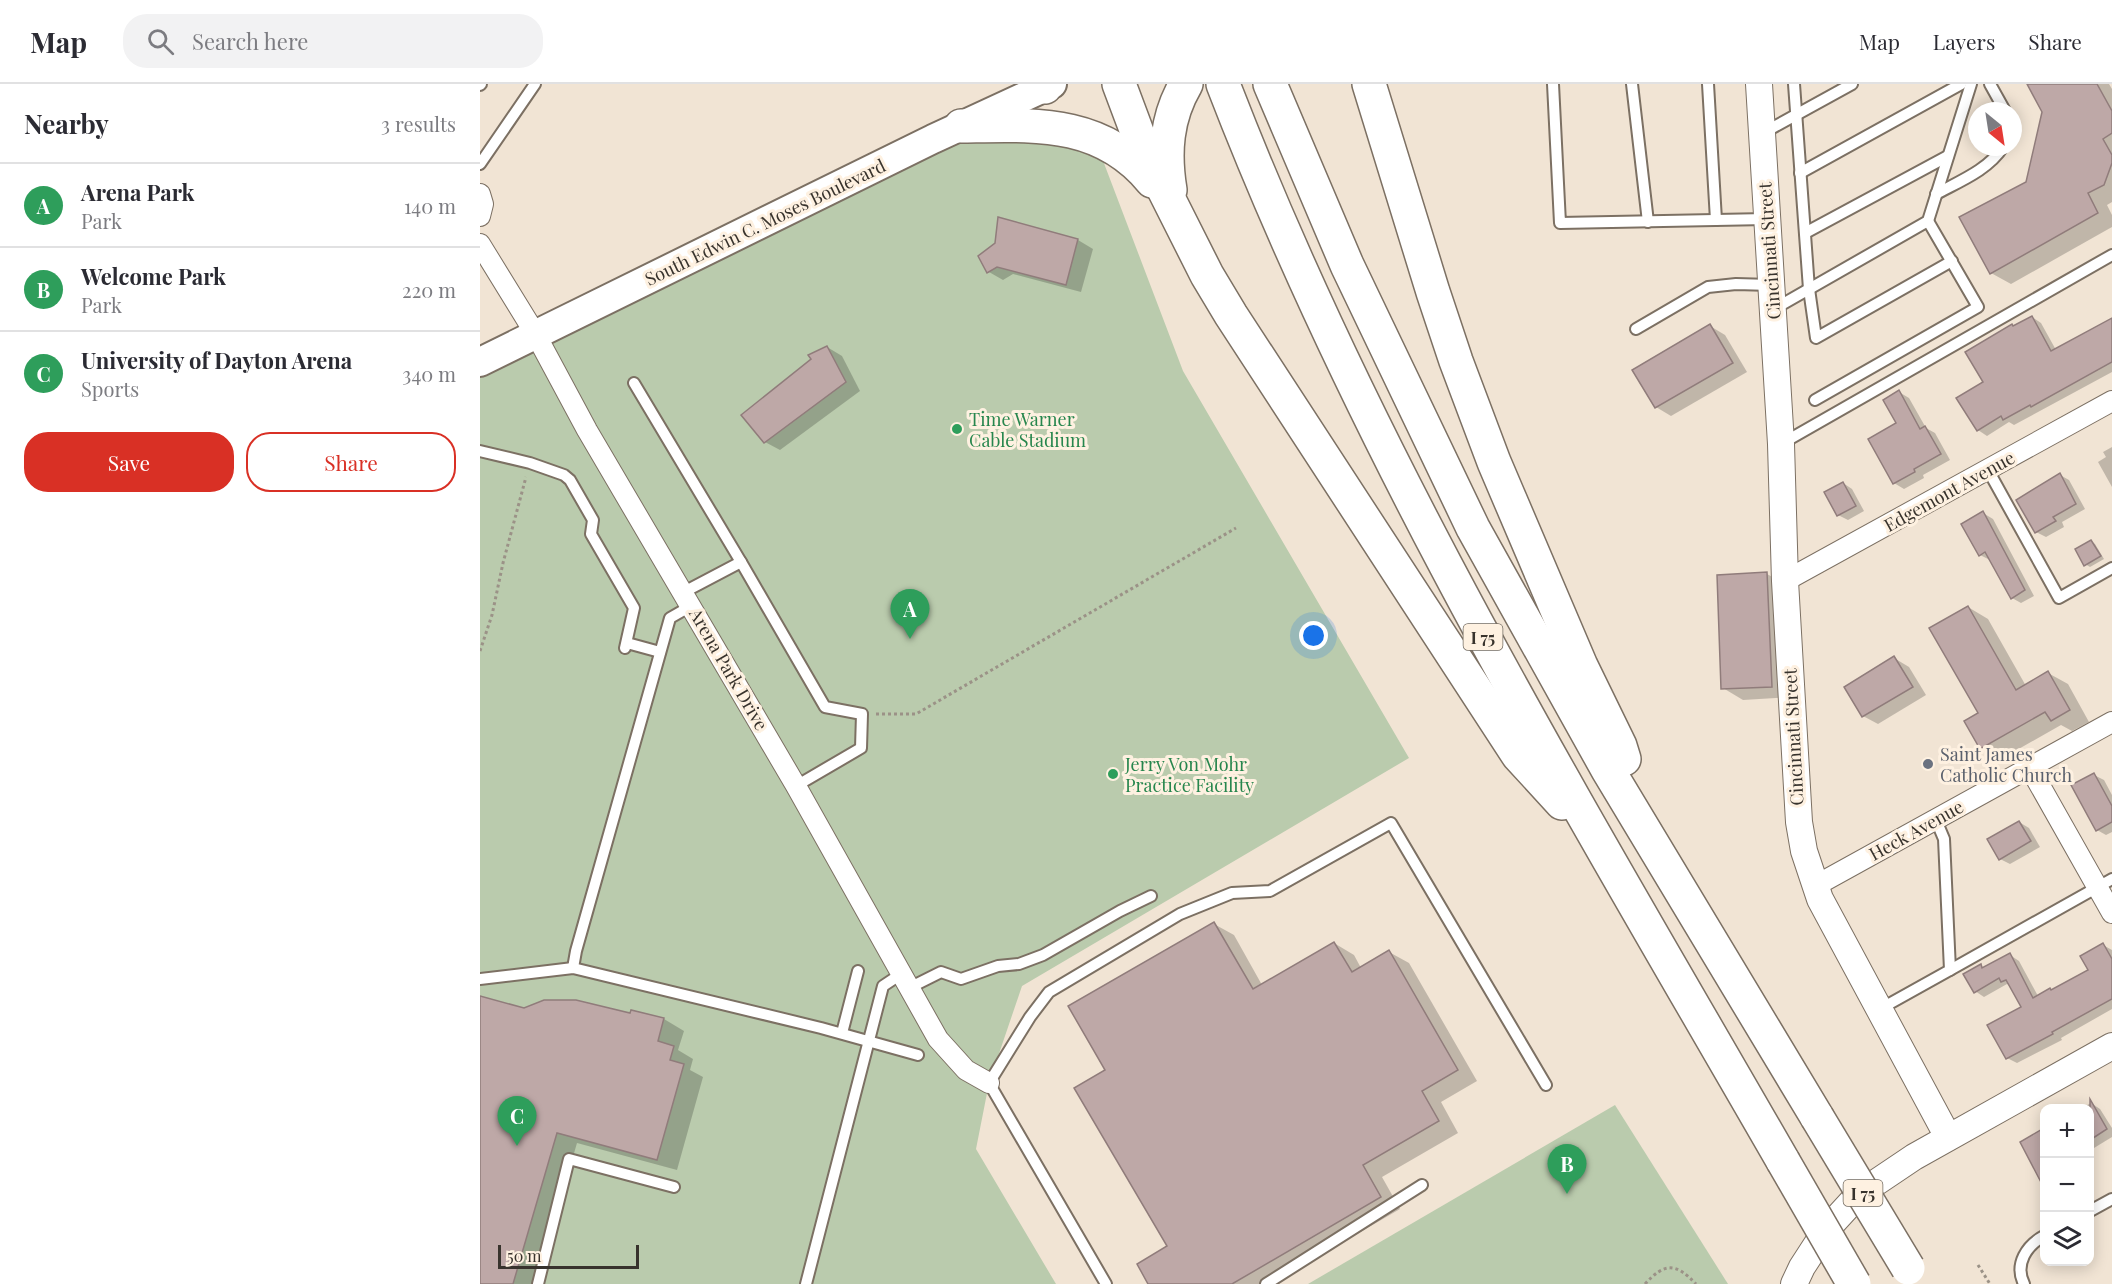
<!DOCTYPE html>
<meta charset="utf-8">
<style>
body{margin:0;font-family:"Playfair Display",serif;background:#f2f2f3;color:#2b2b33}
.controls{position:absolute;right:18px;bottom:18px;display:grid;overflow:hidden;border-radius:12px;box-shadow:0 3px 15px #0003}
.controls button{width:54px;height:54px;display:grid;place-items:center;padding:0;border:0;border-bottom:2px solid #e1e1e2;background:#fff;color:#2b2b33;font:30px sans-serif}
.compass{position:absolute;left:1488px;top:18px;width:54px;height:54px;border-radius:50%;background:#fff;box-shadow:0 3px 15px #0003;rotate:150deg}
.scale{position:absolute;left:18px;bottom:15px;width:141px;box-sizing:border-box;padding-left:6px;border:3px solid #38332d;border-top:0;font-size:16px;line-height:21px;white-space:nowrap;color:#38332d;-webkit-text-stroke:4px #fef1e1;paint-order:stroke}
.you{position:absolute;left:834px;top:552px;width:21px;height:21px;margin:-15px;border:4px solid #fff;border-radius:50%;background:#1a73e8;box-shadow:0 0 0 9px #1a73e833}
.badge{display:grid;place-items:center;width:39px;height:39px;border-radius:50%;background:#d93025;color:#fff;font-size:20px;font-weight:700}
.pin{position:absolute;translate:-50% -50px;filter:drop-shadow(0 2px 3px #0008)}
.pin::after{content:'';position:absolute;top:32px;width:21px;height:18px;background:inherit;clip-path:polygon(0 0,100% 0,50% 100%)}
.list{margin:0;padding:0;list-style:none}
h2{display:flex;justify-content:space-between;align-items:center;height:78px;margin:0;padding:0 24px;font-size:26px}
h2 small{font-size:20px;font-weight:400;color:#7c7c81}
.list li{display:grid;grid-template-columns:39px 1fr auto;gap:18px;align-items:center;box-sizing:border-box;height:84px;padding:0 24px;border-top:2px solid #e1e1e2}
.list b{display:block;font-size:22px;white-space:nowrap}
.list p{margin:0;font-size:20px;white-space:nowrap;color:#7c7c81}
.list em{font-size:20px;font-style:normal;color:#7c7c81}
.actions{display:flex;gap:12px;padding:18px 24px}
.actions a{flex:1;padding:14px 0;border:2px solid #d93025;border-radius:24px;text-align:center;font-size:21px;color:#d93025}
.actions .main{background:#d93025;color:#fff}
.icon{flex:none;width:33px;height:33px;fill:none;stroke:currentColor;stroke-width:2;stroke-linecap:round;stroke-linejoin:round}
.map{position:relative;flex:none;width:1632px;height:1200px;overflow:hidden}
header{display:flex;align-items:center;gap:36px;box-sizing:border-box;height:84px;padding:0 30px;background:#fff;border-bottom:2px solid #e1e1e2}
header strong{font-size:28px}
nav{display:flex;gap:33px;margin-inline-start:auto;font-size:21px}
.search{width:420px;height:54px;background:#f2f2f3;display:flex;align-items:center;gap:15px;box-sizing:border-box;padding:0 21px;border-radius:24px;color:#7c7c81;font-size:22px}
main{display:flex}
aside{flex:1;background:#fff}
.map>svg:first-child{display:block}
</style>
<header>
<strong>Map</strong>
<div class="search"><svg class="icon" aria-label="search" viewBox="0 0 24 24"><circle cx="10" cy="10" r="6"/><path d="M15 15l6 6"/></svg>Search here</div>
<nav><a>Map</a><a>Layers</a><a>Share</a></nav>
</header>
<main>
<aside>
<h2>Nearby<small>3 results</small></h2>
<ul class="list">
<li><span class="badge" style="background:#2e9e5b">A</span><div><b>Arena Park</b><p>Park</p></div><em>140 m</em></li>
<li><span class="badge" style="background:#2e9e5b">B</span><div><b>Welcome Park</b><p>Park</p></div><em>220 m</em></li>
<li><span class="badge" style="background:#2e9e5b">C</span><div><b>University of Dayton Arena</b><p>Sports</p></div><em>340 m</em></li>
</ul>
<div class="actions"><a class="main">Save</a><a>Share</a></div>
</aside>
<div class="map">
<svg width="1632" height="1200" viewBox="0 0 1632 1200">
<rect width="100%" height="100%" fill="#f1e4d4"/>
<g fill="#bacbad">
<path d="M614,53L703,287L929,674L542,902L509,999L496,1065L576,1200H0V278L453,55Z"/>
<path d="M1135,1021L1248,1200H828Z"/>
</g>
<g fill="#0003">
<path d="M1548,0H1629L1632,5V118L1627,121L1632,131V143L1531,200L1511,189L1547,99L1564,27Z"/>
<path d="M520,135L598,156L613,165L601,208L533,190L523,196L509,188L517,159Z"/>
<path d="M1552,233L1561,239L1576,266L1632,235V288L1534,341L1529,338L1507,352L1498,346L1505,299L1532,241L1535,243Z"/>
<path d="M1230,242L1245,251L1267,288L1191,332L1176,323Z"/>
<path d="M347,263L362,272L380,307L300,366L285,358Z"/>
<path d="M1419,308L1429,314L1446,344L1455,349L1470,376L1443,391L1444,394L1424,405L1414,399Z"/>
<path d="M1632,363V403L1618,378L1626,373L1623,368Z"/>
<path d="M1580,391L1589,396L1605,425L1582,438L1584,443L1566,453L1556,448Z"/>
<path d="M1363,399L1372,405L1384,427L1368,436L1358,431Z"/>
<path d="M1503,429L1513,435L1554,512L1541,519L1532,514L1510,476L1500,471Z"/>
<path d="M1611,457L1615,460L1624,475L1610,483L1605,480Z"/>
<path d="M1287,490L1307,501L1312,613L1263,616L1243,604Z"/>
<path d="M1488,523L1508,535L1546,602L1568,589L1588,600L1609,638L1592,647L1581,641L1521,675L1501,664L1500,630Z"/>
<path d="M1414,574L1429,583L1446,611L1398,640L1383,632Z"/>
<path d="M1614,691L1624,696L1632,711V748L1626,751L1617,746Z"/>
<path d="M1539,738L1549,744L1560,763L1530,780L1520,775Z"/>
<path d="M734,840L754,851L782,901L854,859L874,871L881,884L909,868L929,879L997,997L961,1018L978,1049L902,1093L920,1125L791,1200H670L689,1163L627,987Z"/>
<path d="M1623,861L1632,866V925L1581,954L1582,956L1537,979L1527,974L1543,923L1531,902L1527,900L1504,913L1495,907L1501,882L1504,884L1530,871L1539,877L1558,912L1573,907L1610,886Z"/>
<path d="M0,915L44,925L151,931L152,927L184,935L204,947L198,966L213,975L210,986L223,993L197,1086L97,1059L56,1200H0Z"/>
<path d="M1611,1019L1620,1025L1632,1044V1053L1614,1064L1610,1061V1024H1602Z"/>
<path d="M1561,1048L1564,1050V1092L1558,1088Z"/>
</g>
<g fill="#bea8a7" stroke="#907c7b" stroke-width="1.5">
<path d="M1547,0H1617L1632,27V49L1623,55L1632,71V79L1624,101L1608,109L1618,129L1510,190L1479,133L1546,98L1562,28Z"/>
<path d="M518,133L598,155L586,201L517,183L507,189L498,172L515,159Z"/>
<path d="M1552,232L1571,267L1632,234V278L1551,323L1550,321L1523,336L1521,332L1497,347L1476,314L1503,298L1485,268L1532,240L1533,242Z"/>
<path d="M1230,240L1253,279L1175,324L1152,286Z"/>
<path d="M347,262L366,298L284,359L261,331L331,275L328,271Z"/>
<path d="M1419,306L1440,345L1445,342L1461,370L1434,385L1435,388L1413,400L1388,355L1416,339L1403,316Z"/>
<path d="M1580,389L1596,420L1573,433L1576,437L1555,449L1536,416Z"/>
<path d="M1363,398L1376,422L1357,432L1344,408Z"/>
<path d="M1503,427L1545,506L1531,515L1505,468L1499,472L1481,440Z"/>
<path d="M1611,456L1621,472L1604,482L1595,465Z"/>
<path d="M1287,488L1292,603L1241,605L1237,491Z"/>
<path d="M1488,522L1536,606L1568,587L1590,626L1571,637L1565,628L1500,665L1484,637L1498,629L1449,544Z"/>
<path d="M1414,572L1433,603L1382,633L1364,603Z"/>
<path d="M1614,689L1632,722V738L1616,747L1591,701Z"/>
<path d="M1539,737L1551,757L1519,776L1507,755Z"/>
<path d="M734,838L773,905L854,858L872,888L909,866L978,986L942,1007L959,1037L883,1081L901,1113L752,1200H668L657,1180L687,1162L594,1004L625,986L588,922Z"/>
<path d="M1623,859L1632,875V915L1572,948L1573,950L1526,975L1507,941L1541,923L1526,896L1521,898L1519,894L1494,909L1483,890L1501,880L1502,884L1530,869L1553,914L1570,904L1571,906L1608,886L1600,872Z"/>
<path d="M0,912L44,924L64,916H96L150,929L151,926L184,934L178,957L194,962L190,976L204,980L177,1076L77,1049L33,1200H0Z"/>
<path d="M1610,1015L1627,1045L1610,1056Z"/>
<path d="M1564,1044V1104L1540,1058Z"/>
</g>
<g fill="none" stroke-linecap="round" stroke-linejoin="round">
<defs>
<g id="service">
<path d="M1073,0L1080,139L1287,135"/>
<path d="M1152,0L1168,138"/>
<path d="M1228,0L1236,136"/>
<path d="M1314,0L1329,205L1336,254L1472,177"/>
<path d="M1510,0L1525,27"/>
<path d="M0,1L1,0"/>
<path d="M1283,49L1372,0"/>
<path d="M0,80L55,0"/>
<path d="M1320,89L1481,0"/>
<path d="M1456,110C1480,97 1508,86 1523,63"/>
<path d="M1325,149L1468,72"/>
<path d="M1294,225L1448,137L1491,0"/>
<path d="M1156,245L1228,203L1256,200L1291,201"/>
<path d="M154,299L261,478L204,508"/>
<path d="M1335,316L1498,223L1448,137"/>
<path d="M1301,360L1632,171"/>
<path d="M0,367L50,379L84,391L90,396L113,436L111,450L154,524L145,564"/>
<path d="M1508,386L1579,514L1632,484"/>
<path d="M261,478L345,623L382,630L381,664L316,702"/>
<path d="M147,559L180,568"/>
<path d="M93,884L96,867L190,534L211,522"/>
<path d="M1470,886L1632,795"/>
<path d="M0,895L93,884L341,944L438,971"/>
<path d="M429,904L461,888L481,895L518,882L539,880L563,871L640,827L671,812"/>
<path d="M1400,925L1470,886L1464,755L1456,736"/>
<path d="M362,949L378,887"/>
<path d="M1610,1127L1632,1115"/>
<path d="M58,1200L89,1075L194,1103"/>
<path d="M326,1200L403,902L421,890"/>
<path d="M626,1200L509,999L550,933L569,908L700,830L752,809L790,807L911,739L1066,1001"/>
<path d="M786,1200L942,1101"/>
<path d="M1544,1200C1534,1180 1547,1161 1564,1152"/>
</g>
<g id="minor">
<path d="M0,110L3,120L0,132"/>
<path d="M0,160L56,251L107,346L316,702L458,955L486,986L509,999"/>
<path d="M1305,497L1632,317"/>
<path d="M1550,684L1632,829"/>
<path d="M1335,802L1632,638"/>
</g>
<g id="tertiary">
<path d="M1279,0L1301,360L1305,497L1319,738L1324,767L1340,815L1468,1053"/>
<path d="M1314,1200L1322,1183L1346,1146L1379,1110L1434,1073L1632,962"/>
</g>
<path id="secondary" d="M0,278L453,55L572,0"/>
<g id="motorway">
<path d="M639,0L663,64L727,191L751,231L1038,671L1082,719"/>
<path d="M743,0C889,379 1101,726 1303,1077"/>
<path d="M790,0L867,181L993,444L1128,686L1337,1033"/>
<path d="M889,0L953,208L976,277L1014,378L1101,582L1140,662L1144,675"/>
<path d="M565,3L567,0"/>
<path d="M481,42C553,41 621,35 672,97"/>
<path d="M690,106C684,69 686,34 706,0"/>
</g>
</defs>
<use href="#service" stroke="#7c7063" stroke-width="14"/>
<use href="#minor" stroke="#7c7063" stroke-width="22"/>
<use href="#tertiary" stroke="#7c7063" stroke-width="28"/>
<use href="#secondary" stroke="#7c7063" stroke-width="32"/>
<use href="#motorway" stroke="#7c7063" stroke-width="36"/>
<g stroke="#9b9287" stroke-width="3" stroke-dasharray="3 3" stroke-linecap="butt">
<path d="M0,567L12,531L23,479L46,393"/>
<path d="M396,630H436L756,444"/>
<path d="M1498,1181L1510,1200"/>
<path d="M1165,1200C1185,1178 1196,1179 1216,1200"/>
</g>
<use href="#service" stroke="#fff" stroke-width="10"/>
<use href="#minor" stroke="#fff" stroke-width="20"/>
<use href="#tertiary" stroke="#fff" stroke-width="26"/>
<use href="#secondary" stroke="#fff" stroke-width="28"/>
<use href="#motorway" stroke="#fff" stroke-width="33"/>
<defs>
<g id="motorway-bridge">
<path d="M1337,1033L1428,1184"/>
<path d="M1303,1077L1374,1200"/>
</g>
</defs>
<use href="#motorway-bridge" stroke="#7c7063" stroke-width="36" stroke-linecap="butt"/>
<use href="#motorway-bridge" stroke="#fff" stroke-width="33"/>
</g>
<g fill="#2e9e5b" stroke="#fef1e1" stroke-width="2">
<circle cx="477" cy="345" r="6"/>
<circle cx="633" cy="690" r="6"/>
</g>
<circle fill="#6b7280" stroke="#fef1e1" stroke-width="2" cx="1448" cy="680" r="6"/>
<g text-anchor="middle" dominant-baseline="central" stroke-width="6" stroke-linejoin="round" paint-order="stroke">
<g fill="#fef1e1" stroke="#736c63" stroke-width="1.5">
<rect x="983.5" y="540" width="39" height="26" rx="4.5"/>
<rect x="1363.5" y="1096" width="39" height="26" rx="4.5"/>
</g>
<g font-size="16" font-weight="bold" fill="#38332d">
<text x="1003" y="553">I 75</text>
<text x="1383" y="1109">I 75</text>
</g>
<g font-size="18" fill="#38332d" stroke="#fef1e1">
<text transform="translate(285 138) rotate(-26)">South Edwin C. Moses Boulevard</text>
<text transform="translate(1289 167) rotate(-94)">Cincinnati Street</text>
<text transform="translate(1469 407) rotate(-29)">Edgemont Avenue</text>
<text transform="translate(249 585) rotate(60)">Arena Park Drive</text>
<text transform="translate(1313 653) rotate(-93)">Cincinnati Street</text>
<text transform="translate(1436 746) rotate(-29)">Heck Avenue</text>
</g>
<g font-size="18" fill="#27864d" stroke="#fef1e1" text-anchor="start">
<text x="489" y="335">Time Warner<tspan x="489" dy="21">Cable Stadium</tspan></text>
<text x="645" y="680">Jerry Von Mohr<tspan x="645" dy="21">Practice Facility</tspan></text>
</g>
<g font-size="18" fill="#5b616d" stroke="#fef1e1" text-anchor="start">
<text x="1460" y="670">Saint James<tspan x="1460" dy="21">Catholic Church</tspan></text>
</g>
</g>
</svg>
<div class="controls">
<button>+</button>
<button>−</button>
<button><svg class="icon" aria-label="layers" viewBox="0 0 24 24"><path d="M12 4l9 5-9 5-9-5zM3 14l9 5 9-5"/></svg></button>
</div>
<svg class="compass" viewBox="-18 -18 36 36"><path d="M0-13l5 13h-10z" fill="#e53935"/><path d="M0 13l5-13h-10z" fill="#7c7c81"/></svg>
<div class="scale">50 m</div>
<div class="you"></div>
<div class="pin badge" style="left:430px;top:555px;background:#2e9e5b">A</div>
<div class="pin badge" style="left:1087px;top:1110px;background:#2e9e5b">B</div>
<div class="pin badge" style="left:37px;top:1062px;background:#2e9e5b">C</div>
</div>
</main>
